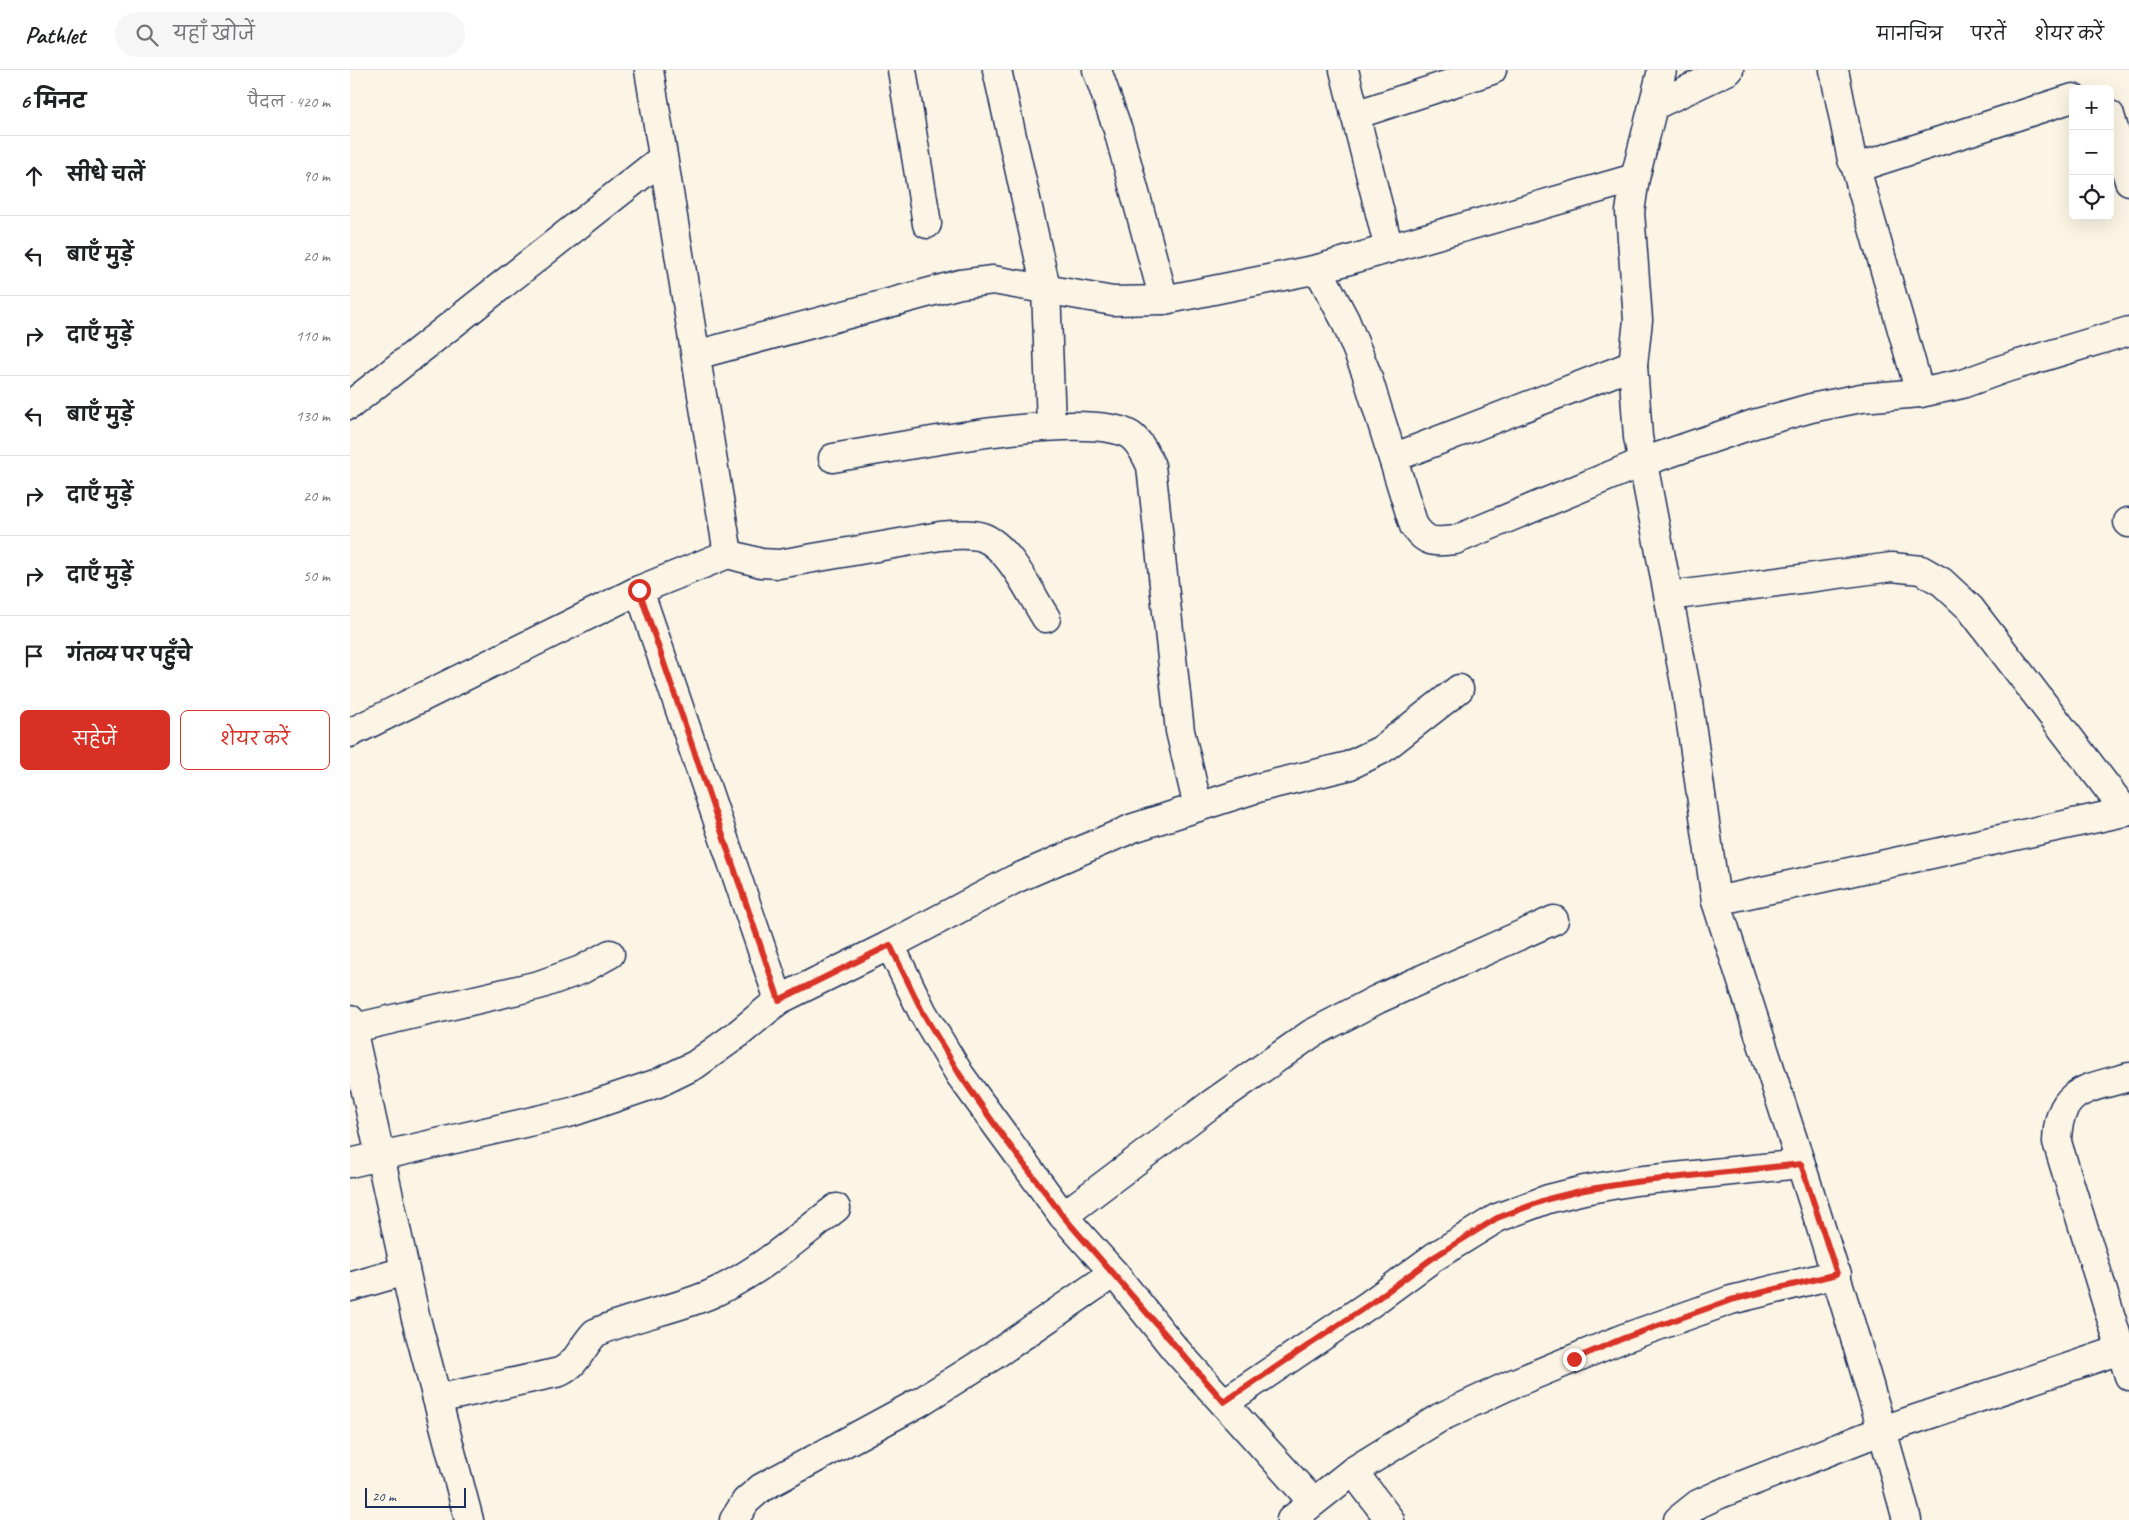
<!DOCTYPE html>
<html lang="hi">
<meta charset="utf-8">
<style>
body{margin:0;font-family:Caveat,"Playpen Sans Deva",sans-serif;background:#f6f6f6;color:#202124}
.controls{position:absolute;right:15px;top:15px;display:grid;overflow:hidden;border-radius:8px;box-shadow:0 5px 20px #0002}
.controls button{width:45px;height:45px;display:grid;place-items:center;padding:0;border:0;border-bottom:1px solid #e0e0e0;background:#fff;color:#202124;font:25px sans-serif}
.scale{position:absolute;left:15px;bottom:12px;width:101px;box-sizing:border-box;padding-left:5px;border:2px solid #1b2f5e;border-top:0;font-size:14px;line-height:18px;white-space:nowrap;color:#1b2f5e;-webkit-text-stroke:4px #fcf5e5;paint-order:stroke}
.stop{position:absolute;width:15px;height:15px;margin:-11px;border:4px solid #d93025;border-radius:50%;background:#fff}
.stop.end{background:#d93025;border-color:#fff;box-shadow:0 1px 5px #0008}
.list{margin:0;padding:0;list-style:none}
h2{display:flex;justify-content:space-between;align-items:center;height:65px;margin:0;padding:0 20px;font-size:21px}
h2 small{font-size:16px;font-weight:400;color:#757577}
.list li{display:grid;grid-template-columns:32px 1fr auto;gap:15px;align-items:center;box-sizing:border-box;height:80px;padding:0 20px;border-top:1px solid #e0e0e0}
.list b{display:block;font-size:19px;white-space:nowrap}
.list em{font-size:16px;font-style:normal;color:#757577}
.actions{display:flex;gap:10px;padding:15px 20px}
.actions a{flex:1;padding:11px 0;border:1px solid #d93025;border-radius:8px;text-align:center;font-size:18px;color:#d93025}
.actions .main{background:#d93025;color:#fff}
.icon{flex:none;width:28px;height:28px;fill:none;stroke:currentColor;stroke-width:2;stroke-linecap:round;stroke-linejoin:round}
.map{position:relative;flex:none;width:1779px;height:1450px;overflow:hidden}
header{display:flex;align-items:center;gap:30px;box-sizing:border-box;height:70px;padding:0 25px;background:#fff;border-bottom:1px solid #e0e0e0}
header strong{font-size:24px}
nav{display:flex;gap:28px;margin-inline-start:auto;font-size:18px}
.search{width:350px;height:45px;background:#f6f6f6;display:flex;align-items:center;gap:12px;box-sizing:border-box;padding:0 18px;border-radius:28px;color:#757577;font-size:19px}
main{display:flex}
aside{flex:1;background:#fff}
.map>svg:first-child{display:block}
</style>
<header>
<strong>Pathlet</strong>
<div class="search"><svg class="icon" aria-label="search" viewBox="0 0 24 24"><circle cx="10" cy="10" r="6"/><path d="M15 15l6 6"/></svg>यहाँ खोजें</div>
<nav><a>मानचित्र</a><a>परतें</a><a>शेयर करें</a></nav>
</header>
<main>
<aside>
<h2>6 मिनट<small>पैदल · 420 m</small></h2>
<ul class="list">
<li><svg class="icon" aria-label="ahead" viewBox="0 0 24 24"><path d="M12 20V5M6 11l6-6 6 6"/></svg><div><b>सीधे चलें</b></div><em>90 m</em></li>
<li><svg class="icon" aria-label="left" viewBox="0 0 24 24"><path d="M17 20v-9H6M10 6l-5 5 5 5"/></svg><div><b>बाएँ मुड़ें</b></div><em>20 m</em></li>
<li><svg class="icon" aria-label="right" viewBox="0 0 24 24"><path d="M7 20v-9h11M14 6l5 5-5 5"/></svg><div><b>दाएँ मुड़ें</b></div><em>110 m</em></li>
<li><svg class="icon" aria-label="left" viewBox="0 0 24 24"><path d="M17 20v-9H6M10 6l-5 5 5 5"/></svg><div><b>बाएँ मुड़ें</b></div><em>130 m</em></li>
<li><svg class="icon" aria-label="right" viewBox="0 0 24 24"><path d="M7 20v-9h11M14 6l5 5-5 5"/></svg><div><b>दाएँ मुड़ें</b></div><em>20 m</em></li>
<li><svg class="icon" aria-label="right" viewBox="0 0 24 24"><path d="M7 20v-9h11M14 6l5 5-5 5"/></svg><div><b>दाएँ मुड़ें</b></div><em>50 m</em></li>
<li><svg class="icon" aria-label="arrive" viewBox="0 0 24 24"><path d="M6 21V4h12l-3 4 3 4H6"/></svg><div><b>गंतव्य पर पहुँचे</b></div></li>
</ul>
<div class="actions"><a class="main">सहेजें</a><a>शेयर करें</a></div>
</aside>
<div class="map">
<svg width="1779" height="1450" viewBox="0 0 1779 1450">
<rect width="100%" height="100%" fill="#fcf5e5"/>
<filter id="ink" filterUnits="userSpaceOnUse"><feTurbulence type="fractalNoise" baseFrequency=".02" numOctaves="2"/><feDisplacementMap in="SourceGraphic" scale="10" xChannelSelector="R" yChannelSelector="G"/><feConvolveMatrix kernelMatrix="1 2 1 2 8 2 1 2 1" color-interpolation-filters="sRGB"/></filter>
<g filter="url(#ink)">
<g fill="none" stroke-linecap="round" stroke-linejoin="round">
<defs>
<g id="minor">
<path d="M552,0L577,154"/>
<path d="M647,0L696,218L701,355"/>
<path d="M747,0L768,60L814,230"/>
<path d="M994,0L1039,179"/>
<path d="M1312,0L1285,108L1280,142L1288,250L1283,295L1288,367L1336,618L1366,831"/>
<path d="M1484,0L1502,90L1509,97L1723,28"/>
<path d="M1303,36L1379,0"/>
<path d="M1005,45L1142,0"/>
<path d="M1760,45L1779,111"/>
<path d="M1505,95L1570,323"/>
<path d="M968,199L995,250L1016,302L1064,456C1077,474 1084,472 1105,470L1293,392L1404,354L1461,338L1511,328L1570,323L1612,314L1656,298L1779,261"/>
<path d="M346,285L610,214L643,210L763,231L814,230L968,199L1285,108"/>
<path d="M0,335L313,88"/>
<path d="M483,388C541,379 734,338 780,365C790,372 796,385 801,396L830,661L848,737"/>
<path d="M1043,388L1283,295"/>
<path d="M1778,452L1779,453"/>
<path d="M378,484L411,493L429,494L590,466C604,465 619,463 632,467C659,476 681,525 696,548"/>
<path d="M289,520L429,930L540,875L573,943L610,1005L713,1146L764,1203L824,1278L963,1432"/>
<path d="M1319,526L1542,497L1571,500L1592,512L1620,538L1776,742"/>
<path d="M0,663L289,520L378,484L299,0"/>
<path d="M540,875L665,809L783,758L911,717L998,696L1031,680L1109,619"/>
<path d="M0,949L65,1245L119,1450"/>
<path d="M0,959L189,915L231,900L260,884"/>
<path d="M1779,1007C1736,1019 1708,1019 1707,1072L1779,1306"/>
<path d="M0,1093L222,1042L308,1013L345,995L388,964L429,930"/>
<path d="M713,1146L860,1035L961,964L1028,929L1204,850"/>
<path d="M0,1217L55,1201"/>
<path d="M87,1329L210,1302C228,1293 232,1276 245,1263C282,1246 324,1240 361,1224C408,1203 446,1169 486,1138"/>
<path d="M874,1333L1020,1234L1084,1187L1147,1148L1198,1129L1234,1120L1285,1111L1451,1094"/>
<path d="M1003,1401L1040,1450"/>
<path d="M384,1450L396,1431L411,1418L570,1332L643,1286L764,1203"/>
<path d="M941,1450L1003,1401L1091,1347L1162,1314L1274,1268L1381,1230L1487,1204"/>
<path d="M1328,1450L1348,1434L1370,1424L1533,1360L1779,1277"/>
<path d="M1557,1450C1501,1241 1432,1037 1366,831L1779,741"/>
</g>
</defs>
<use href="#minor" stroke="#1b2f5e" stroke-width="31"/>
<use href="#minor" stroke="#fcf5e5" stroke-width="28"/>
</g>
</g>
<g fill="none" stroke-linecap="round" stroke-linejoin="round" filter="url(#ink)">
<path stroke="#d93025" stroke-width="6" d="M289,520L429,930L540,875L573,943L610,1005L652,1065L713,1146L874,1332L1020,1234L1084,1187L1147,1148L1198,1129L1234,1120L1285,1112L1451,1094L1487,1204L1381,1230L1274,1268L1224,1289"/>
</g>
</svg>
<div class="controls">
<button>+</button>
<button>−</button>
<button><svg class="icon" aria-label="locate" viewBox="0 0 24 24"><circle cx="12" cy="12" r="6"/><path d="M12 2v4M12 18v4M2 12h4M18 12h4"/></svg></button>
</div>
<div class="scale">20 m</div>
<div class="stop" style="left:289px;top:520px"></div>
<div class="stop end" style="left:1224px;top:1289px"></div>
</div>
</main>
